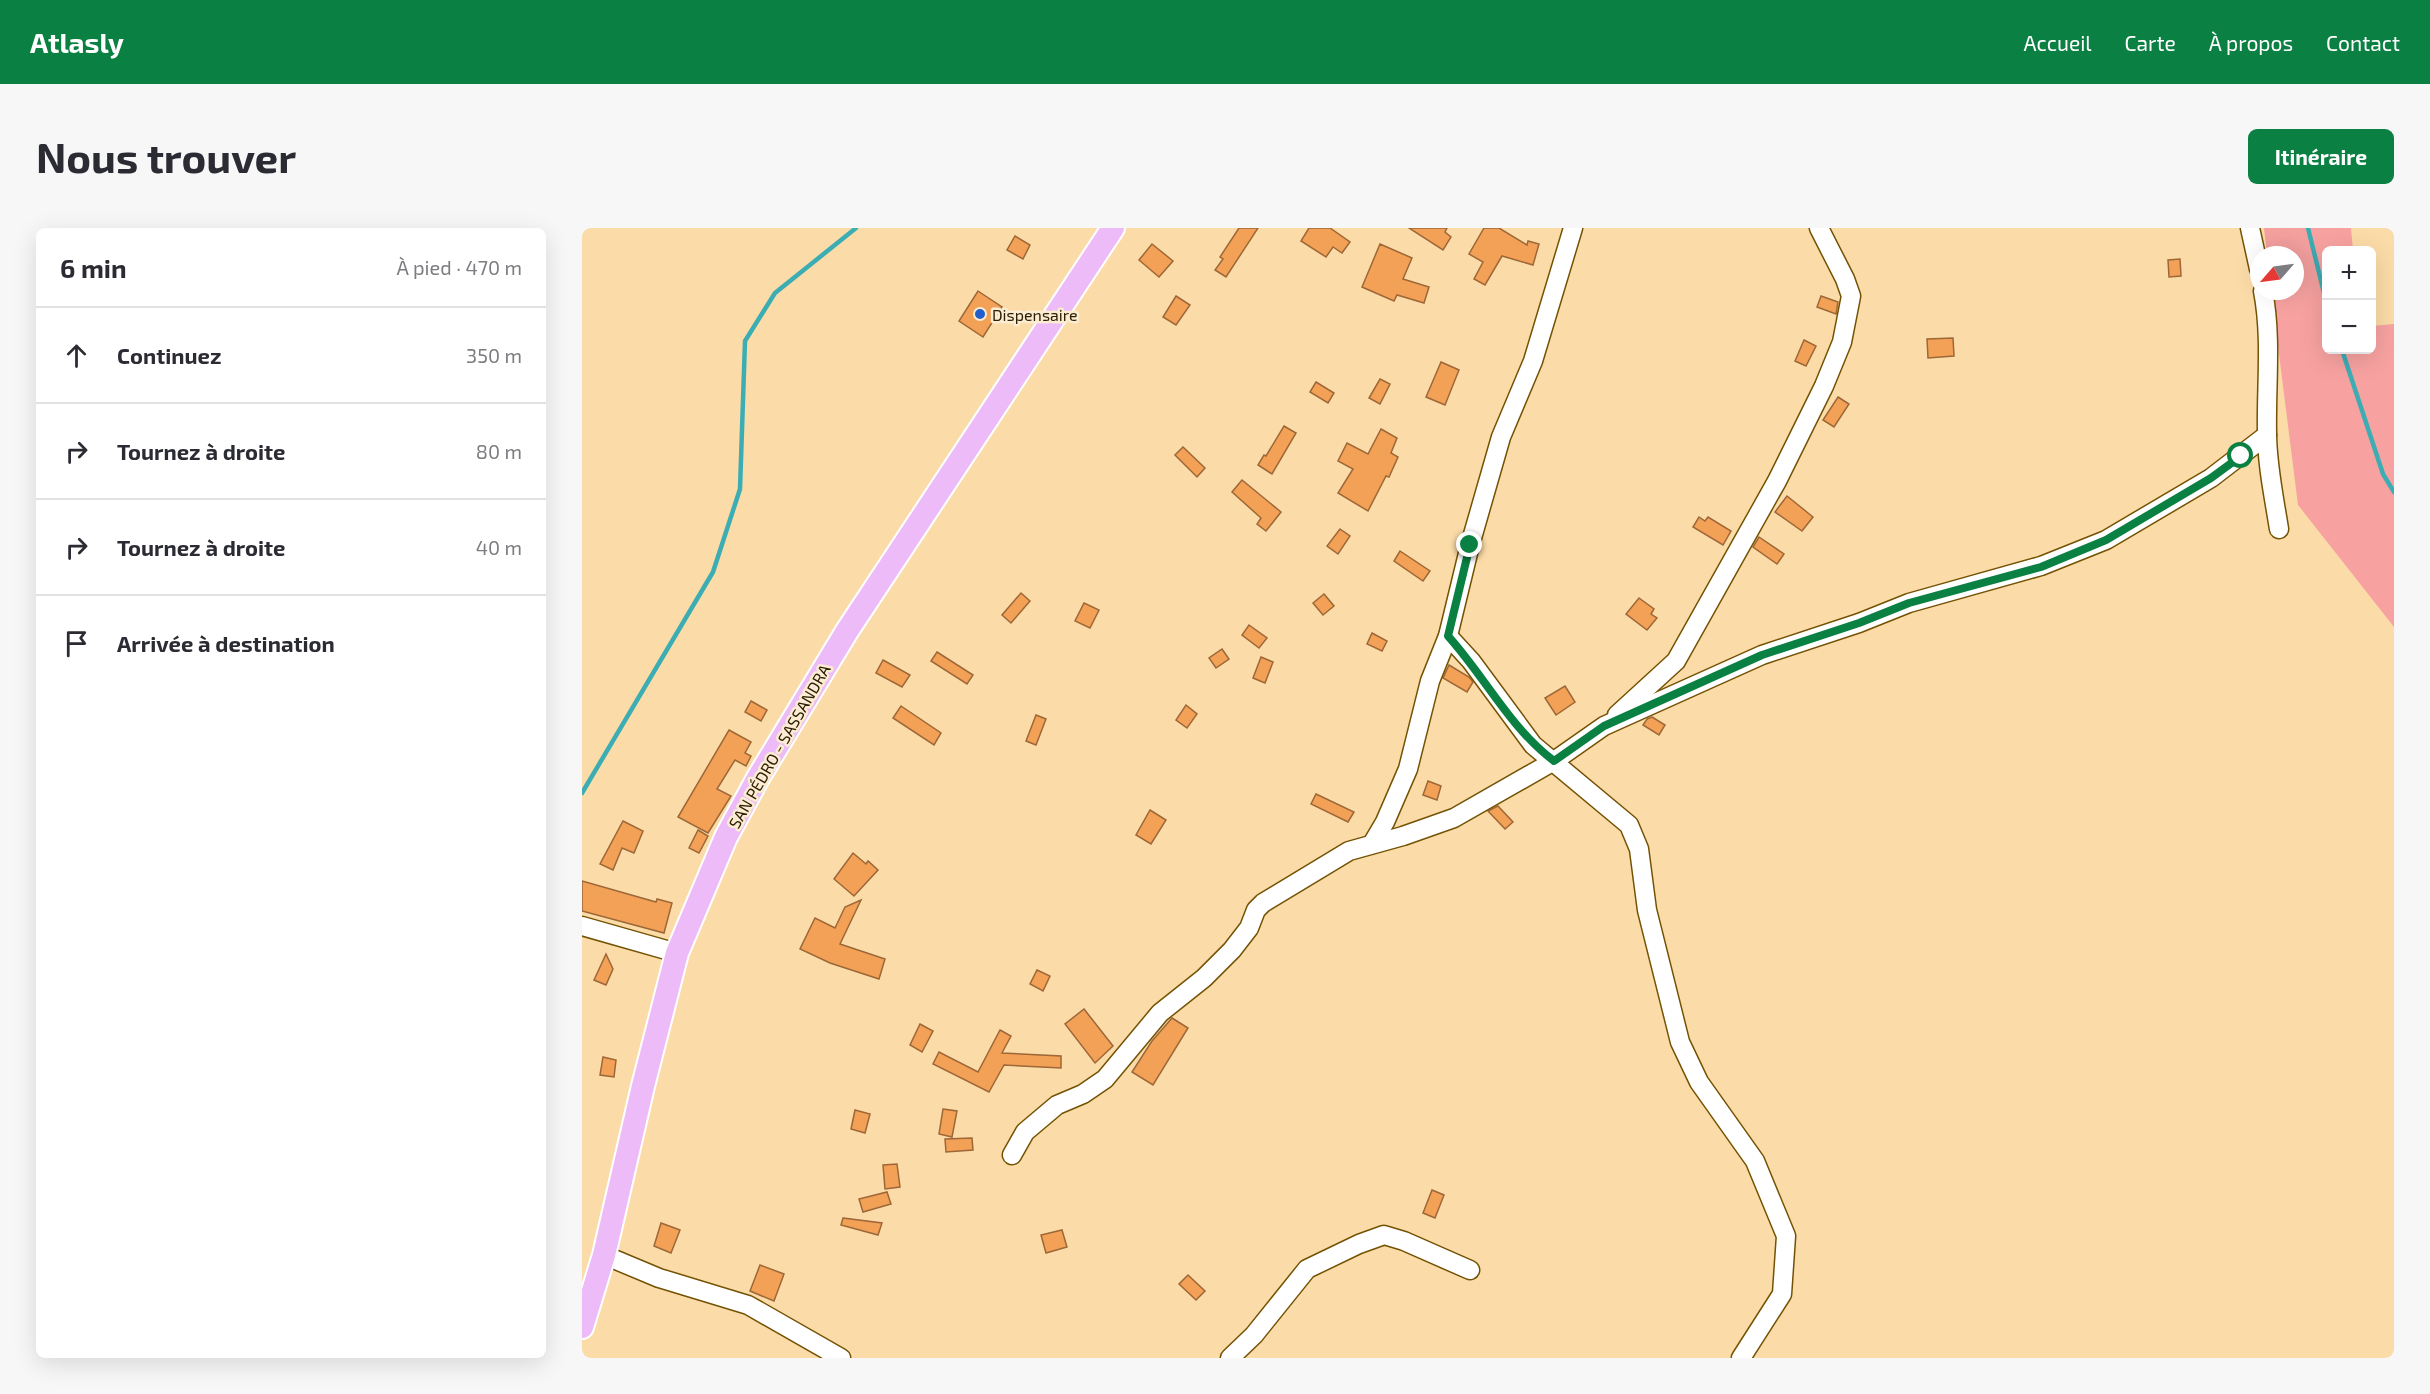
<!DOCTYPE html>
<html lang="fr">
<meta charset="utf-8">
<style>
body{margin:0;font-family:"Exo 2",sans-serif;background:#f7f7f7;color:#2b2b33}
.controls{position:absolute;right:18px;top:18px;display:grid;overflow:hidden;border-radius:9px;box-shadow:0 6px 24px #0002}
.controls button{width:54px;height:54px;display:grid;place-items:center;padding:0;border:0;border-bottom:2px solid #e1e1e2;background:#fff;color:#2b2b33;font:30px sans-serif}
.compass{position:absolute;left:1668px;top:18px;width:54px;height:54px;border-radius:50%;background:#fff;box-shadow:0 6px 24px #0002;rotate:242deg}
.stop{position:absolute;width:18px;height:18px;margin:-14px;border:4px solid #0b8043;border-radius:50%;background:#fff}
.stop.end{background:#0b8043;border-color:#fff;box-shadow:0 2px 6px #0008}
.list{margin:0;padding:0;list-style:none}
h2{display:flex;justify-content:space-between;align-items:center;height:78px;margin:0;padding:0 24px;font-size:26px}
h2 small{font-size:20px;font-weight:400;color:#7c7c81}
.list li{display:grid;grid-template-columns:39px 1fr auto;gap:18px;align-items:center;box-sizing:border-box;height:96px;padding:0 24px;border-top:2px solid #e1e1e2}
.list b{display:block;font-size:22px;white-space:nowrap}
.list em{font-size:20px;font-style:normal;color:#7c7c81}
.icon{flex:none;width:33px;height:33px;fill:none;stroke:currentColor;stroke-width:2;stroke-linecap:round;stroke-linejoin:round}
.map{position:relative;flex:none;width:1812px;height:1130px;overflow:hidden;border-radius:9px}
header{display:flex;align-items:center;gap:36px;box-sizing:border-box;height:84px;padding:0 30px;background:#0b8043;color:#fff}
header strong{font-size:28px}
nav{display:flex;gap:33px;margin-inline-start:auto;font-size:21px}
.intro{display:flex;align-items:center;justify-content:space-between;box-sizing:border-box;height:144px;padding:0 36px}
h1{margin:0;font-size:42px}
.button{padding:15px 27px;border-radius:9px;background:#0b8043;color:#fff;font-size:21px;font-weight:700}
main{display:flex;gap:36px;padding:0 36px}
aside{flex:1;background:#fff;border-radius:9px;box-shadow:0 6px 24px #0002}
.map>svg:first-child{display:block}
</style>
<header>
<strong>Atlasly</strong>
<nav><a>Accueil</a><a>Carte</a><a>À propos</a><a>Contact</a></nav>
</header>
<div class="intro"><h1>Nous trouver</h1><a class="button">Itinéraire</a></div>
<main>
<aside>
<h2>6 min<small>À pied · 470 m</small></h2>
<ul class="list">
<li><svg class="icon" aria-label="ahead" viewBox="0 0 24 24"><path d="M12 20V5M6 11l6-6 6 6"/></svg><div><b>Continuez</b></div><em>350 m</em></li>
<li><svg class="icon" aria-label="right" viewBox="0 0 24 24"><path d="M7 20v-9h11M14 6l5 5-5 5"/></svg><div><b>Tournez à droite</b></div><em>80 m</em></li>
<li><svg class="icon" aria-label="right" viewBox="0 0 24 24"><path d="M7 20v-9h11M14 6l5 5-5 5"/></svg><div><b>Tournez à droite</b></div><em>40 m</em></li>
<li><svg class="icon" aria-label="arrive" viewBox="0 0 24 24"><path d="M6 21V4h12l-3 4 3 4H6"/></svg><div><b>Arrivée à destination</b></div></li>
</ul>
</aside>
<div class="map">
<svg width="1812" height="1130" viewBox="0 0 1812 1130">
<rect width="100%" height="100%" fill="#fbdca8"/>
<path fill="#f7a2a1" d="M1682,0H1769L1771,22H1744V122H1790V98L1812,96V399L1716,277L1689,63H1713V27H1685Z"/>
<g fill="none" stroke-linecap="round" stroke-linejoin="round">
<g stroke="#3dadb4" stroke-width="4.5">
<path d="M1726,0L1744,73"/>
<path d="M1760,122L1801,246L1812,264"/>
<path d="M0,565L131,344L158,261L163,113L193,65L274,0"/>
</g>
</g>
<g fill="#f3a157" stroke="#9d6737" stroke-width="1.5">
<path d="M657,0H676L644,49L633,42L641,31L638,29Z"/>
<path d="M727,0H748L768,14L760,25L751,19L744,29L719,13Z"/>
<path d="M827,0H865L863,4L869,9L861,22Z"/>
<path d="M902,0H917L945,17L946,13L957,16L951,37L920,28L903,57L892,51L901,34L887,26Z"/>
<path d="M433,8L448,17L441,31L425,22Z"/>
<path d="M570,16L591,33L577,49L557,32Z"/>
<path d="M798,16L830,30L821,51L847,59L842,75L815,67L812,73L780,59Z"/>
<path d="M1598,31L1599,48L1587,49L1586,32Z"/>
<path d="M396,63L420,79L401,109L377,93Z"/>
<path d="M594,68L608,77L594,97L581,89Z"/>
<path d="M1239,68L1256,74L1254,86L1235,79Z"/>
<path d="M1371,110L1372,128L1346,130L1345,111Z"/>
<path d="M1222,112L1234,118L1224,138L1213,133Z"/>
<path d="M859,134L877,142L863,177L844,169Z"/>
<path d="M798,151L808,156L798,176L787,170Z"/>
<path d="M734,154L752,165L746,175L728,164Z"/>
<path d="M1256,169L1267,176L1252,199L1241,192Z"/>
<path d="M702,198L714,205L690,246L676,237L682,227L684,228Z"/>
<path d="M799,201L815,210L809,225L816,229L807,249L804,248L786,283L756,265L771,241L756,233L765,215L786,226Z"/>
<path d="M601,219L623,240L615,249L593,227Z"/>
<path d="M660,252L699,284L684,303L675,296L679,290L650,264Z"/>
<path d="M1205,268L1231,289L1220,303L1193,284Z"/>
<path d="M1117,289L1123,293L1126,289L1149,303L1141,317L1111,299Z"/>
<path d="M758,301L768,308L756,326L745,318Z"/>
<path d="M1177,309L1202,326L1195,336L1171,319Z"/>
<path d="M818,323L848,343L841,353L812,333Z"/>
<path d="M439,365L448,373L429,395L420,387Z"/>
<path d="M742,366L752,378L741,387L731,375Z"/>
<path d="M1057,370L1072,381L1069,386L1075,390L1065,402L1044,386Z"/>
<path d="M502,375L517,382L508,400L493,393Z"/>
<path d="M667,397L685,410L677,420L660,407Z"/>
<path d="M790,405L805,413L800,423L785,416Z"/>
<path d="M640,421L647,431L634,440L627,430Z"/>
<path d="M355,424L391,447L385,456L349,433Z"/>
<path d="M679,429L691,434L683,455L671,450Z"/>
<path d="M301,432L328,447L320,459L294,445Z"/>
<path d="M867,437L887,449L891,454L885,464L861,450Z"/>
<path d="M983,458L993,474L974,487L963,470Z"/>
<path d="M169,473L185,482L179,493L163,484Z"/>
<path d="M604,477L615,486L605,500L594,492Z"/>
<path d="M319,478L359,505L352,517L311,490Z"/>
<path d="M454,487L464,491L454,517L444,513Z"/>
<path d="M1070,489L1083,497L1077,507L1061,497L1065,491Z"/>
<path d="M147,502L169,514L163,525L169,528L164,538L153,532L135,561L149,568L126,605L96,589Z"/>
<path d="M846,553L859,558L855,572L841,567Z"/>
<path d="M734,566L772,584L766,594L729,576Z"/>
<path d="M916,578L931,594L923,601L906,583Z"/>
<path d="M568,582L584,592L569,616L554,607Z"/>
<path d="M41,593L61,603L52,625L40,620L31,642L18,636Z"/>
<path d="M116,602L126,608L117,625L107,620Z"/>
<path d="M271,625L284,636L286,633L296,642L272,668L252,651Z"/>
<path d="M0,653L74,674L75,671L90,675L82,705L0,683Z"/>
<path d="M279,672L258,716L303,731L297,751L248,735L218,721L233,690L253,700L263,679Z"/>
<path d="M24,726L31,741L24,757L12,752Z"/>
<path d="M455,742L468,748L461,763L448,756Z"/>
<path d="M502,781L531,818L513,835L483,796Z"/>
<path d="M590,790L606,800L571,857L550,844L570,813Z"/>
<path d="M338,796L351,803L340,824L328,817Z"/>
<path d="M418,802L429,808L420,825L479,828V840L422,837L407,864L351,836L357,824L396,844Z"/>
<path d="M21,829L34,832L32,849L18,847Z"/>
<path d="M361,881L375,883L370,909L357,906Z"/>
<path d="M273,882L288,886L283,905L269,901Z"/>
<path d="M390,910L391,922L364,924L363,911Z"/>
<path d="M315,936L318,959L303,961L301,937Z"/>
<path d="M850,962L862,967L853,990L841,985Z"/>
<path d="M305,964L309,976L281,984L277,971Z"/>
<path d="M261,990L300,995L296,1007L259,997Z"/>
<path d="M79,995L98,1002L89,1025L72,1018Z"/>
<path d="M480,1002L485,1019L464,1025L459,1007Z"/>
<path d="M178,1037L202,1046L192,1073L168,1063Z"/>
<path d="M606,1047L623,1063L614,1072L597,1056Z"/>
</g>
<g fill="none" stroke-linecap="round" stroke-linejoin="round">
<defs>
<g id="minor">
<path d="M1668,0L1677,41"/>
<path d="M1681,63C1690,109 1684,158 1685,205C1685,237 1692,269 1697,301"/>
<path d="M866,408L889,433L951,517L1047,597L1057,621L1065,682L1098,814L1117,854L1173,933L1204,1008L1200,1066L1159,1130"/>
<path d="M1035,487L1094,433L1195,253L1242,158L1260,114L1269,68L1263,51L1237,0"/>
<path d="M790,616L803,594L826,541L848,453L866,408L888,317L919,209L951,133L991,0"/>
<path d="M0,698L95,725"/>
<path d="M430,927L443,904L475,877L501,866L523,851L578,785L622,750L650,722L667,700L674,682L681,675L767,623L821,608L872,590L972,533L1022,498L1180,427L1277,395L1327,375L1459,338L1524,312L1629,250L1685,207"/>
<path d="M22,1027L77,1050L166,1077L259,1130"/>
<path d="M648,1130L672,1107L725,1041L777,1016L802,1007L822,1013L888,1042"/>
</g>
<path id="major" d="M0,1099L22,1027L61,858L95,725L144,609L176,550L265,403L531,0"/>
</defs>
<use href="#minor" stroke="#745203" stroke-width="21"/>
<use href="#major" stroke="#fff" stroke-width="26"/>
<use href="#minor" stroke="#fff" stroke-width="18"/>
<use href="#major" stroke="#edbbf7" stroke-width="22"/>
</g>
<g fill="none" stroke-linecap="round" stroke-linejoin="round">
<path stroke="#0b8043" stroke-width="8" d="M888,317L866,408C903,449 928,500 972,533L1022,498L1180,427L1277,395L1327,375L1459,339L1524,312L1629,250L1659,228"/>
</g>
<circle fill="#215ecb" stroke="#fbecd2" stroke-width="2" cx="398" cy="86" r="6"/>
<g text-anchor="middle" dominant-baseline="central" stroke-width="5" stroke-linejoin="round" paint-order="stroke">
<g font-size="16" fill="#2e2004" stroke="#fbecd2" text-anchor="start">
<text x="410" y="86">Dispensaire</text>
</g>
<g font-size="16" fill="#2e2004" stroke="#fbecd2">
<text transform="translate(197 518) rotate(-60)">SAN PÉDRO - SASSANDRA</text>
</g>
</g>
</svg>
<div class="controls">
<button>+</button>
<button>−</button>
</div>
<svg class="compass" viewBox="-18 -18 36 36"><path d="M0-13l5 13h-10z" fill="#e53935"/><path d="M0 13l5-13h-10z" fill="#7c7c81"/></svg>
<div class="stop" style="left:1659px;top:228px"></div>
<div class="stop end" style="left:888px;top:317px"></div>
</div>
</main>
